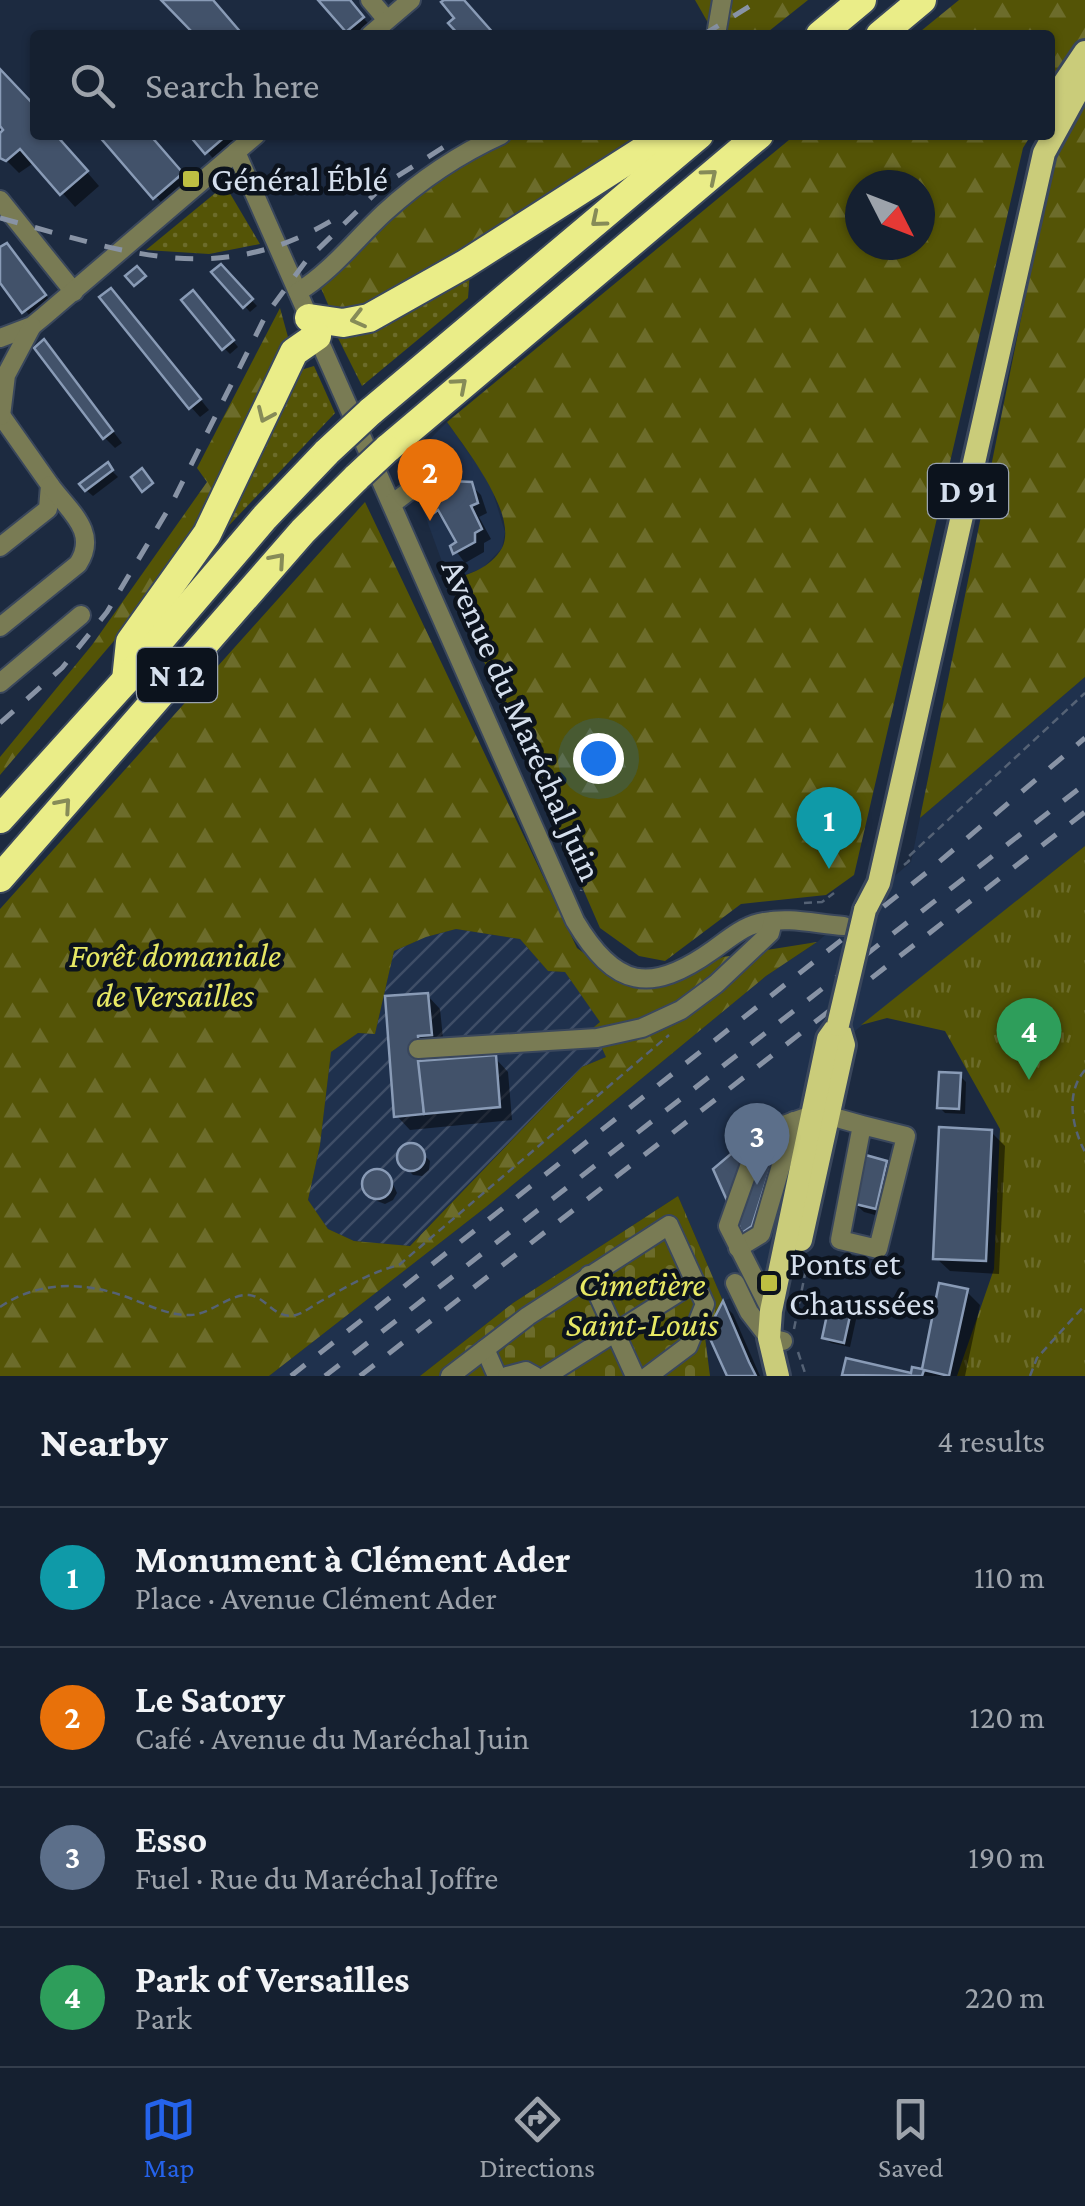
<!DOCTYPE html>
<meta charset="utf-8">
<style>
body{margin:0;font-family:"Crimson Pro",serif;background:#222d3c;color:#f1f3f6}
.compass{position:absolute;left:845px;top:170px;width:90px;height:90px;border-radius:50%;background:#152030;box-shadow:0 2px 8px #0004;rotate:132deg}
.you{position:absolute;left:598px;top:758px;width:35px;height:35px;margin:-25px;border:8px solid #fff;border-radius:50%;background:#1a73e8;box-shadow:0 0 0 15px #1a73e833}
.badge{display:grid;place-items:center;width:65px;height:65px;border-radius:50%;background:#2563eb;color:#fff;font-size:32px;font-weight:700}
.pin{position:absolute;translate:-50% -82px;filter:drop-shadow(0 2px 5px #0008)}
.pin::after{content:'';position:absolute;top:52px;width:35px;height:30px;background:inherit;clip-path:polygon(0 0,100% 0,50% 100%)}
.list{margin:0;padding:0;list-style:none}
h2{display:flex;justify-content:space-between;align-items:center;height:130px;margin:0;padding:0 40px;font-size:42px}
h2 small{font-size:32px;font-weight:400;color:#9da3ab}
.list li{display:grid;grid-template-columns:65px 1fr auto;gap:30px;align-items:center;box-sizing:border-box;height:140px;padding:0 40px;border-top:2px solid #343e4c}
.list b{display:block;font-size:38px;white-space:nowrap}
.list p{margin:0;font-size:32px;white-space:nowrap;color:#9da3ab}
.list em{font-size:32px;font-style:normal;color:#9da3ab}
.icon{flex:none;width:55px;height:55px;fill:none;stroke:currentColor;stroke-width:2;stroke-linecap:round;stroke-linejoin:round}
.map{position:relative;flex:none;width:1085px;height:1376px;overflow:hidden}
.search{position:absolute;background:#152030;box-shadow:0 2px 8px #0004;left:30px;right:30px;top:30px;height:110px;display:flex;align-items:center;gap:25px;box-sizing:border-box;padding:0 35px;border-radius:10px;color:#9da3ab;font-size:38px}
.sheet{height:690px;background:#152030}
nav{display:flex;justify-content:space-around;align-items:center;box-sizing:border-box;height:140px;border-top:2px solid #343e4c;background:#152030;font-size:28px;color:#9da3ab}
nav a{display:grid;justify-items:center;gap:5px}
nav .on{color:#2563eb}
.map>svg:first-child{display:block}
</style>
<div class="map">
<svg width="1085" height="1376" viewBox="0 0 1085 1376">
<defs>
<pattern id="industrial-furrows" width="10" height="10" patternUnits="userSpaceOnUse" patternTransform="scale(2.5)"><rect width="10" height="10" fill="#1f314d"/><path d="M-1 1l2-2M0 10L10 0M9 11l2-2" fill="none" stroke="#3f4e67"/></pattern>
<pattern id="grass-dots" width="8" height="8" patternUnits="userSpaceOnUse" patternTransform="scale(2.5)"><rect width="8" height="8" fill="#545406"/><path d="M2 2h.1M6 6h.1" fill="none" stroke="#6c6c2b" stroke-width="1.8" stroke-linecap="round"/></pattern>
<pattern id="forest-firs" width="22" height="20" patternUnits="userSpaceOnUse" patternTransform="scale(2.5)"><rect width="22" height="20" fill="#545406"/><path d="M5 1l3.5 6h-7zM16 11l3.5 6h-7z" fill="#6c6c2b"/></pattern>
<pattern id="cemetery-stones" width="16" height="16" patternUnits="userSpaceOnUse" patternTransform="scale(2.5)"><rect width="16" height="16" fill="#545406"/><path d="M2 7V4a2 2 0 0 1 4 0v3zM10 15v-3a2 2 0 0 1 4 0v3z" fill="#6c6c2b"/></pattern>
<pattern id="park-tufts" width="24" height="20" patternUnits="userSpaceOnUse" patternTransform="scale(2.5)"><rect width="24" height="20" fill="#545406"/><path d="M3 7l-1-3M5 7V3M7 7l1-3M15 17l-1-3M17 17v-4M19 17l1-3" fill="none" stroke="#6c6c2b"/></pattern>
</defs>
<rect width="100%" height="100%" fill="#1c2a40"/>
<g fill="#1f314d">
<path d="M447,422L490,483L505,532L502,548L483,568L449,581L406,463Z"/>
<path d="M1085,677V846L814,1064L766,1285L723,1301L678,1196L513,1303L420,1376H269L486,1207L766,976L817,942L911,862L920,818Z"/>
</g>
<path fill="url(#industrial-furrows)" d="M456,929L520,939L548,971L565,972L601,1023L606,1057L582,1067L409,1246L354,1241L328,1229L308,1201L320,1145L331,1052L358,1033L375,1034L394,951L426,937Z"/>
<g fill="url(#grass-dots)">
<path d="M225,185L260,244L209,254L146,250Z"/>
<path d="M470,272L468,298L362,386L336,334Z"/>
<path d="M314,366L335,413L220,535L291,373Z"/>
</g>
<g fill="url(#forest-firs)" fill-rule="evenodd">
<path d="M695,0H808L764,35H715Z"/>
<path d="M959,0H1085V52L1050,101V35H916Z"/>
<path d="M1085,99V677L920,818L1053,160Z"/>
<path d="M511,135H638L596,169L355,311L330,309L320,286L424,184L480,149Z"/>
<path d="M795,135H1031L1023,148L854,875L826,895L741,904L665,961L639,956L600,928L449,581C469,574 491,568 502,548C519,515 465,448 447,422ZM860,185H920V245H860Z"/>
<path d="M280,308L288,337L231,465L182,551L130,622L0,775V757L92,645L207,482L197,468Z"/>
<path d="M365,502L577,948L616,977L658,986L723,957L817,942L766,976L486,1207L269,1376H0V909ZM456,929L520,939L548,971L565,972L600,1022L593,1028L606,1057L582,1067L410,1246L354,1241L328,1229L308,1200L320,1145L331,1052L358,1033L375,1034L394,951L426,937Z"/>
</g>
<path fill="url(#cemetery-stones)" d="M678,1196L723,1301L705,1337L710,1376H420L513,1303Z"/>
<path fill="url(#park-tufts)" d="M1085,846V1376H957L994,1269L1000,1129L945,1031L887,1018L861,1025Z"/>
<g fill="#0007">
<path d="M322,0H348L372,28L364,35H353Z"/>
<path d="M0,72L35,111V135H55L99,186L75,207L35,162L19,173L0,154V136L7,130L0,122Z"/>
<path d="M101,135H149L195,188L168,210Z"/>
<path d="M192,135H240L247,143L220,166Z"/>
<path d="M0,248L16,256L54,306L34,321L0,279Z"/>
<path d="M221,267L257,306L250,312L215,273Z"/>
<path d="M199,299L238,347L230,354L224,348Z"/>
<path d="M121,301L209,410L200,417L191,407Z"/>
<path d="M37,349L54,354L122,443L115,448L105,438Z"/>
<path d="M107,466L118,477L93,496L86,490Z"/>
<path d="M471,485L481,495L487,513L479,517L491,539L484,543V552L465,563L453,547L459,543L436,511Z"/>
<path d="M427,995L440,1009L444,1048L430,1049L431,1062L495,1058L508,1072L512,1120L410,1130L397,1116Z"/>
<path d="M960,1076L966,1082L965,1114L945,1113L939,1107Z"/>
<path d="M991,1132L1005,1146L999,1274L950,1271L936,1258Z"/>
<path d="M405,1147H416L430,1161L429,1170L422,1176L413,1175L401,1163L400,1153Z"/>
<path d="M777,1147L780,1149L754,1228L746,1233L744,1231Z"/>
<path d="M885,1163L895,1173L886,1218L864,1212L853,1202Z"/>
<path d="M374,1172L385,1175L392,1182L397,1193L393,1200L385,1204L377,1201L365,1187L368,1176Z"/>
<path d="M941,1286L967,1292L980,1305L965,1376H846L845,1374L848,1361L912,1376L914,1370L924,1372Z"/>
<path d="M724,1305L733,1314L760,1376H730Z"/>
<path d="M850,1309L857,1315L850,1347L831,1343L824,1337Z"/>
</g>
<g fill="#42526a" stroke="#899bb6" stroke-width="2.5">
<path d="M161,0H213L243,35H195Z"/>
<path d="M318,0H350L364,17L346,32Z"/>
<path d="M444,0H464L495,35H459L448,23L454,18L441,2Z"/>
<path d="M0,69L35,106V135H56L88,171L60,195L20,149L6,161L0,158V133L3,130L0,126Z"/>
<path d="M98,135H150L183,173L153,199Z"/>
<path d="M189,135H227L205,154Z"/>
<path d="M7,243L46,295L22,313L0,283V247Z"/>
<path d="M221,264L253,299L243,308L211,272Z"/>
<path d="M137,266L146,276L134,286L125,276Z"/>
<path d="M111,288L201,399L189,409L99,297Z"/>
<path d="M193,290L234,340L222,350L181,300Z"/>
<path d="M44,339L113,431L103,439L34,348Z"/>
<path d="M108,462L113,470L85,491L79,484Z"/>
<path d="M142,468L153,483L142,492L131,477Z"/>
<path d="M451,481L472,482L478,503L471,506L482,529L475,533V542L453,554L450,546L456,542L438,510L434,513L431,508L438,504Z"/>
<path d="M428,993L432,1035L418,1036L424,1114L394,1117L385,996Z"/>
<path d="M496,1055L500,1107L424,1114L418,1061Z"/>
<path d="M939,1072L961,1073L959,1109L937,1108Z"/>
<path d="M939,1127L992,1130L986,1261L933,1259Z"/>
<path d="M751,1137L729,1205L713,1169Z"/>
<path d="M764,1140L778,1144L752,1226L742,1233L737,1221Z"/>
<circle cx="411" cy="1157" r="14"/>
<path d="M862,1154L887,1161L876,1209L851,1203Z"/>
<circle cx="377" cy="1184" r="15"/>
<path d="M939,1283L968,1289L949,1376L924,1370L922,1376L842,1375L846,1358L911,1373L912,1367L922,1369Z"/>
<path d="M723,1301L749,1362L756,1376H727L707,1332Z"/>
<path d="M830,1301L852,1307L844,1343L822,1338Z"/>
</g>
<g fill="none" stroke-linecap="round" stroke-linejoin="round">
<defs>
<g id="minor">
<path d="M370,0L387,20"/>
<path d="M370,35L411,0"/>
<path d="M716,35L722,0"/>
<path d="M236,152L575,921C615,988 650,995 713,950C727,940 742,927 759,923C789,916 815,924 844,926"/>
<path d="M0,200L74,292"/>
<path d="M298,292C331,272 356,239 384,213C418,182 459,154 501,135"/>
<path d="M0,338L32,326L43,317L256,135"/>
<path d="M0,414L50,485L48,509L0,547"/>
<path d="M1,416L6,375L32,326"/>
<path d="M392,504L442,466"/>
<path d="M0,627L78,564C99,532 69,511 50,485"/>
<path d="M0,683L81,615"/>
<path d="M418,1049L597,1038L642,1028L681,1010L716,984L770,933L773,921"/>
<path d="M825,1108L830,1116L862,1125L840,1240L878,1249L906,1136L862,1125"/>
<path d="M738,1248L761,1234L794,1121"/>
<path d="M589,1275L635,1376"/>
<path d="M735,1283L749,1312L769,1338L783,1341"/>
<path d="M771,1311L728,1226L761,1133L812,1115"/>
<path d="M485,1349L497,1376"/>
<path d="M450,1376L528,1316L669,1225L705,1304L688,1346L648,1376"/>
<path d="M507,1376L526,1371L535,1376"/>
<path d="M546,1376L695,1282"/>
</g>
<g id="major">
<path d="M1050,104L1085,52"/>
<path d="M865,910L879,883L1044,153L1085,78"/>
<path d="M801,1240L844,1045L838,1025"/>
<path d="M778,1376L769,1338L771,1311L828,1039L838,1025"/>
</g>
<g id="highway">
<path d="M820,35L862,0"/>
<path d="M880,35L922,0"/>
<path d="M309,318L343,323L369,318L465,264L667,135"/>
<path d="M370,412L699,135"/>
<path d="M387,449L759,135"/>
<path d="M126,680L130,642L207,534L294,352L317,336"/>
<path d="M0,819L126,680L265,517L327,452"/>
<path d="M0,878L303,531L357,477"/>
</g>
</defs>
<use href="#minor" stroke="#3a475c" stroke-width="22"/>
<use href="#major" stroke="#3a475c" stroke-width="28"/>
<use href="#highway" stroke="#3a475c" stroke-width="32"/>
<g stroke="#556275" stroke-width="2.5" stroke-dasharray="8 5" stroke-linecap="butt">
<path d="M545,807L582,886L581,891"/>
<path d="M904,865L909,861L907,858L1085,693"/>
<path d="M804,903L822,902L834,893"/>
<path d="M1085,1070C1065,1093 1072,1127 1085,1152"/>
<path d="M0,1307C41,1279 88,1282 132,1299C150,1306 171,1316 191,1315C211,1314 229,1294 249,1295C267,1297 274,1320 296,1315C304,1313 315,1304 323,1300C348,1286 371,1272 399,1265L669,1035"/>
<path d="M794,1329L808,1259"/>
<path d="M798,1352L806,1376"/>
<path d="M1030,1376L1037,1358L1085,1305"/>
</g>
<use href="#minor" stroke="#797b54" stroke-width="18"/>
<use href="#major" stroke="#cacc7a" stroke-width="22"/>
<use href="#highway" stroke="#eaed88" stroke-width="28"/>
<g stroke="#8893a5" stroke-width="5" stroke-dasharray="18 18" stroke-linecap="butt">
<path d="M703,35L760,0"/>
<path d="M0,218C122,250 216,291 336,218"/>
<path d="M0,723L62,668L107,612L172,503L266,315L306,261L385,184L463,135"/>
<path d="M291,1376L926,873L1085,738"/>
<path d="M325,1376L1085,784"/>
<path d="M360,1376L1085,812"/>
</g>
<defs>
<path id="major-bridge" d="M838,1025L865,910"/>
<g id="highway-bridge">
<path d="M327,452L370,412"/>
<path d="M357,477L387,449"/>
</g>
</defs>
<use href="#major-bridge" stroke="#3a475c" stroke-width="28" stroke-linecap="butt"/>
<use href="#highway-bridge" stroke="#3a475c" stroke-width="32" stroke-linecap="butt"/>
<use href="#major-bridge" stroke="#cacc7a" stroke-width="22"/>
<use href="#highway-bridge" stroke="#eaed88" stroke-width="28"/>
</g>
<defs><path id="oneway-chevron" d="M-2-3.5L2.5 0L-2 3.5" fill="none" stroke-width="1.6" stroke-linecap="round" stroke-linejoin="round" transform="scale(2.5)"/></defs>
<g stroke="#868b58">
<use href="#oneway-chevron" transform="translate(710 176) rotate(-40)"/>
<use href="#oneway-chevron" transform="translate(598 220) rotate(140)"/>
<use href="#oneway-chevron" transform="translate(358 319) rotate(166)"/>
<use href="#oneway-chevron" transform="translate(460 385) rotate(-41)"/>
<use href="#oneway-chevron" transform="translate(265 415) rotate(114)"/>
<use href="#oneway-chevron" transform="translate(278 560) rotate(-49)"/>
<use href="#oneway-chevron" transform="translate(64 805) rotate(-49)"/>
</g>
<g fill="#bebf42" stroke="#0c131d" stroke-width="4">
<rect x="181" y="169" width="20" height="20" rx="5"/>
<rect x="759" y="1273" width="20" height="20" rx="5"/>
</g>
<g text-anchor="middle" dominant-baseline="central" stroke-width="9" stroke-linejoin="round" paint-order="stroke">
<g fill="#0c131d" stroke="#99a2af" stroke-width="2.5">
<rect x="928" y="464" width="80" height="54" rx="8"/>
<rect x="137" y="648" width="80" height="54" rx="8"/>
</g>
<g font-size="32" font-weight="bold" fill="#d5dfed">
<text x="968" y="491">D 91</text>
<text x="177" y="675">N 12</text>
</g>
<g font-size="35" fill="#d5dfed" stroke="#0c131d" text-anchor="start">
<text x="211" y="179">Général Éblé</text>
<text x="789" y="1263">Ponts et<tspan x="789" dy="40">Chaussées</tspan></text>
</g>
<g font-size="35" fill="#d5dfed" stroke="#0c131d">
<text transform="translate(522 720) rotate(66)">Avenue du Maréchal Juin</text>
</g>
<g font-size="35" font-style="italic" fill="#e7e864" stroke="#0c131d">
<text x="175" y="955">Forêt domaniale<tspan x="175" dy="40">de Versailles</tspan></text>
<text x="642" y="1284">Cimetière<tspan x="642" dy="40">Saint-Louis</tspan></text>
</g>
</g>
</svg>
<svg class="compass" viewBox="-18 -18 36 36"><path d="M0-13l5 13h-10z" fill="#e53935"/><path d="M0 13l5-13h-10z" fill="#9da3ab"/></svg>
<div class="you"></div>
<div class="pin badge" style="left:829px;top:869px;background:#0f9aa8">1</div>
<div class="pin badge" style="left:430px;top:521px;background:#e8710a">2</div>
<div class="pin badge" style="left:757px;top:1185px;background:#5c6f8a">3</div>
<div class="pin badge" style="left:1029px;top:1080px;background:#2e9e5b">4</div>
<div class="search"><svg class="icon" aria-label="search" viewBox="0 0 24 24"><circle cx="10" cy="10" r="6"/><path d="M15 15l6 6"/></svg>Search here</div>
</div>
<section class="sheet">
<h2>Nearby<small>4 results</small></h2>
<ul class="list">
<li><span class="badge" style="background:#0f9aa8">1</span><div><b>Monument à Clément Ader</b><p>Place · Avenue Clément Ader</p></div><em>110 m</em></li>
<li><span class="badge" style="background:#e8710a">2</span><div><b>Le Satory</b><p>Café · Avenue du Maréchal Juin</p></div><em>120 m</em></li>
<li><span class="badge" style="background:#5c6f8a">3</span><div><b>Esso</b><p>Fuel · Rue du Maréchal Joffre</p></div><em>190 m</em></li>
<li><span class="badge" style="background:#2e9e5b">4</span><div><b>Park of Versailles</b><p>Park</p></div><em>220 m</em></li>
</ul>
</section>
<nav>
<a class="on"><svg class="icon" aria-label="map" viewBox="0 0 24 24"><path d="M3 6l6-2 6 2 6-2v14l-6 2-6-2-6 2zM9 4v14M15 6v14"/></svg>Map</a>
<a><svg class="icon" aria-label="directions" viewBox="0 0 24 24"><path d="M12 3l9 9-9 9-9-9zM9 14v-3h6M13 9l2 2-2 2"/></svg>Directions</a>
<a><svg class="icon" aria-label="saved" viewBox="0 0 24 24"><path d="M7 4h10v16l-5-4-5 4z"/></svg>Saved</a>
</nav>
